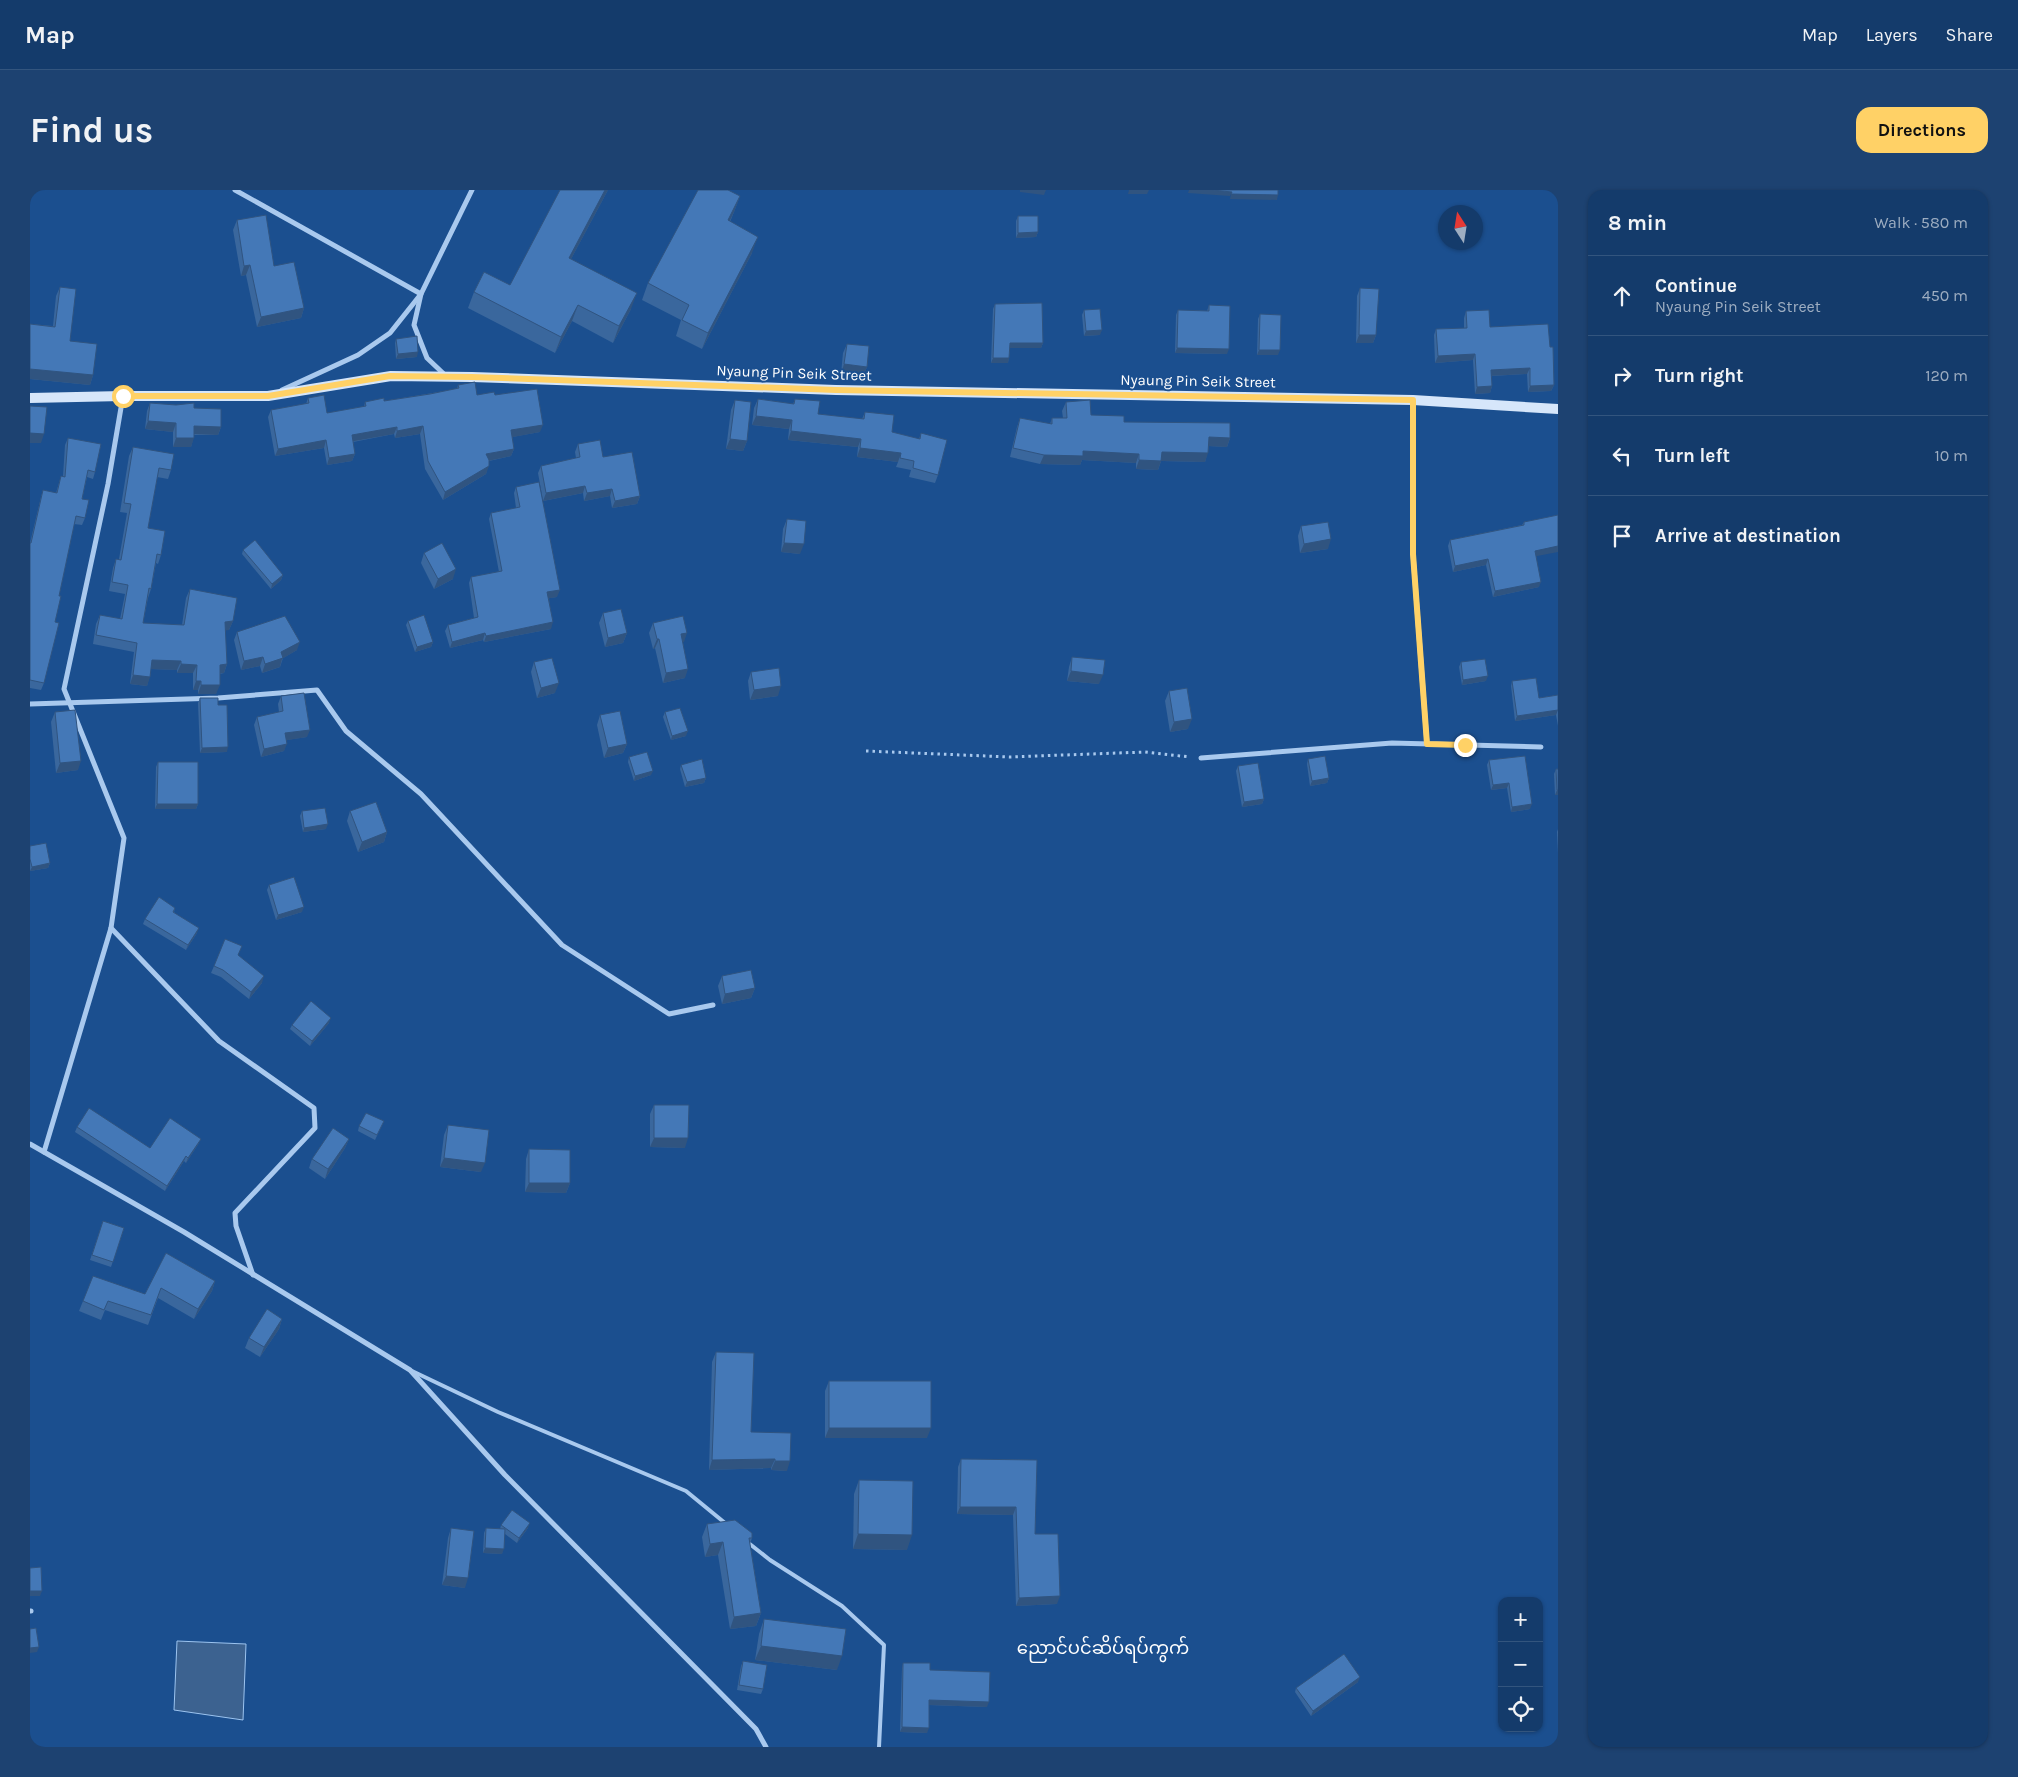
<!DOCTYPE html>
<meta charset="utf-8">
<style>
body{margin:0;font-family:Karla,"Noto Sans Myanmar",sans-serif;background:#1d4271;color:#f1f3f6}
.controls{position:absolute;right:15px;bottom:15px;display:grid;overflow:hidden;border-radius:10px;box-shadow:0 1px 4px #0004}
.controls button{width:45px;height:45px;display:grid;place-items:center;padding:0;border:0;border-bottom:1px solid #33557e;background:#143b6b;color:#f1f3f6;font:25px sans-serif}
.compass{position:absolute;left:1408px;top:15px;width:45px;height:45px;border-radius:50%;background:#143b6b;box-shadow:0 1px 4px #0004;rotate:348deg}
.stop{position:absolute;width:15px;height:15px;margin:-11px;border:4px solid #ffd166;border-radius:50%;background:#fff}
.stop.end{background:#ffd166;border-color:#fff;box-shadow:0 1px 5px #0008}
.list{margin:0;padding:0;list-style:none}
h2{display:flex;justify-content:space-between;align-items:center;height:65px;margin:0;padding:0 20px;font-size:21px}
h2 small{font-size:16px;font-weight:400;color:#9dadc1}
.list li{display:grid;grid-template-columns:32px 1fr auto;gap:15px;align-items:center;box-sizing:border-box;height:80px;padding:0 20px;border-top:1px solid #33557e}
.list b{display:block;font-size:19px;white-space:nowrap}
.list p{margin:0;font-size:16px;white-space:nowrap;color:#9dadc1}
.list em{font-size:16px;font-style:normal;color:#9dadc1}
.icon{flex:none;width:28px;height:28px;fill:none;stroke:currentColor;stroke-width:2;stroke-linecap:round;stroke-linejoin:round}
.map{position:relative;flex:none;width:1528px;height:1557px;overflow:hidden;border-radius:15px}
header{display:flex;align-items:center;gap:30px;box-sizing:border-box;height:70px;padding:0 25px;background:#143b6b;border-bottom:1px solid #33557e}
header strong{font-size:24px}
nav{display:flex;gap:28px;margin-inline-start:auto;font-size:18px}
.intro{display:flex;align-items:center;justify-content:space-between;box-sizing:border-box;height:120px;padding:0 30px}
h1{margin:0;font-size:35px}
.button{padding:12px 22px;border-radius:15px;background:#ffd166;color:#111;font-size:18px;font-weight:700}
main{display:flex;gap:30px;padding:0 30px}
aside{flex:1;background:#143b6b;border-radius:15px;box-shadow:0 1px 4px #0004}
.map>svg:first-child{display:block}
</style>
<header>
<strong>Map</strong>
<nav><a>Map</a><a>Layers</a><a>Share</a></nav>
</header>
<div class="intro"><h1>Find us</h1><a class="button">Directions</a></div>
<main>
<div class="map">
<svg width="1528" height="1557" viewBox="0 0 1528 1557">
<rect width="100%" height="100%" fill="#1b4f8f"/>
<path fill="#3c6290" stroke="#9cc4f0" d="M147,1451L216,1454L213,1530L144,1520Z"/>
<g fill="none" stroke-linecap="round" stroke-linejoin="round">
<path stroke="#a9c9ee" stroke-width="3" stroke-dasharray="2.5 4" stroke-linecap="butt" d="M836,561L980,567L1115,562L1160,567"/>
<g stroke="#a9c9ee" stroke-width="4">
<path d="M382,1181L468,1222L656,1301L695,1333"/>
<path d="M716,1351L740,1370L812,1416L854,1455L849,1557"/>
</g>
<g stroke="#a9c9ee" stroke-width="5">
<path d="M205,0L391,104L384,135L397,168L416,186"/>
<path d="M252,200L328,165L360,143L391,104L442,0"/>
<path d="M1383,210V364L1397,554"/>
<path d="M0,514L188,508L287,500L316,541L391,604L532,755L639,824L683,815"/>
<path d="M1171,568L1362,553L1511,557"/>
<path d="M81,738L189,851L284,918L285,938L205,1023L206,1036L223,1085"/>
<path d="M0,954L154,1042L380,1180L475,1285L726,1539L736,1557"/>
<path d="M14,962L81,738L94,648L34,499L78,294L93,206"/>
<path d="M0,1421H1"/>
</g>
<path stroke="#d6e6fa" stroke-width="10" d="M0,208L93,206H238L361,186L442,187L806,200L1383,210L1528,219"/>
</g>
<g fill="#3a679d">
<path d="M578,0L541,69L601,119L583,153L542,131L525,163L438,118L444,102L480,95Z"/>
<path d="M710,6L704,22L700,32L722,63L672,159L646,146L651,130L612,110L618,93Z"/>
<path d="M988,26L1008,42L1006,47L986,48V31Z"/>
<path d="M207,30L244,76L274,118L271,128L227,137L216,85L211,86L203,40Z"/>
<path d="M30,97L40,151L63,185L60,195L0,189V134L23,136L26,106Z"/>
<path d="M1330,98L1346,145L1343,153H1326L1327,106Z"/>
<path d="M965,114L1013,153L1011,158H980L978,173H961L963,119Z"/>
<path d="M1179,115L1197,164L1145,163L1146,125L1148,120L1177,121Z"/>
<path d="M1054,120L1070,145L1054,146L1052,125Z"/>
<path d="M1436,121L1460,137L1520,157L1524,195L1521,201L1498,202L1497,184L1462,186V196L1460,203L1445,204L1443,170L1405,173L1404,145L1406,139L1434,138V128Z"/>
<path d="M1230,124L1248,165H1227L1228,129Z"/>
<path d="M366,149L387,167L366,169L365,153Z"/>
<path d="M817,154L837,177L833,186L811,184L813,163Z"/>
<path d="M428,195L447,205H465L510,242L482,247L484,259L481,266L459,271L456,284L413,310L395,279L390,244L365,248L364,244L323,252L325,264L322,271L297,275L294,258L245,266L238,227L241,220L276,214L278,208L297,223L334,217L335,212L354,211L427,199Z"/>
<path d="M728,209L763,214L765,209L788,224L832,229L835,222L862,242L889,249L891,243L908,285L905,293L879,287L881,280L866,277L868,272L827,267L828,257L758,250L759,239L722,235L724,218Z"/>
<path d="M705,210L717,251L713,261L696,259L701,220Z"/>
<path d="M1036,212L1061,225L1094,232L1200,248L1197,257L1179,256L1175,272L1131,271L1128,280L1106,279V273L1052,270L1050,275L1010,274L980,267L987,237L990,228L1020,234L1022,228H1033L1032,221Z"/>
<path d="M120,213L146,215L164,218L191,237L188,245H164L161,257H143V242L115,239L117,221Z"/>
<path d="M38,248L65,282L63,289L57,287L52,309L55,328L52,335L44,334L29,406L14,493L11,500L0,498V353L11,307L13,300L26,303L31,286H33L35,255Z"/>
<path d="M548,254L573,267L610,306L607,314L582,318L580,306L554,311L553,303L513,311L508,283L511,276L546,268L545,262Z"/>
<path d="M103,257L141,280L138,289L127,287L118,338L131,365L128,374L126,373L121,399L118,408L113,433L152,435L156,408L160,399L203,431L199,440H195L197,474L194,483L190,484L186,504H168V500H163V483H147V480L121,479L117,496L100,494L104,462L63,454L66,434L70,425L90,429L95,404L79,401L83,378L86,369H89L97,323L90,322L99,266Z"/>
<path d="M486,297L527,407L519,408L521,439L454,452L453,450L420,458L415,441L418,435L444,428L439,393L441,387L469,382L459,329L461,323L486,318L484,303Z"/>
<path d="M757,329L770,364L751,362L753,339Z"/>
<path d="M1494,332L1506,366L1509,397L1463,407L1456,375L1423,382L1418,356L1420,350L1492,335Z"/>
<path d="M1271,336L1298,359L1270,363L1268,346Z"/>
<path d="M213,360L253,385L251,390L241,399L212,364Z"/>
<path d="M394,363L423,389L404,399L391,373Z"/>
<path d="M573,423L597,443L593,453L575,457L569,433Z"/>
<path d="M378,431L403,452L401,457L385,462L376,435Z"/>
<path d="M623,433L654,452H653L655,488L633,493L625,458L623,459L619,443Z"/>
<path d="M207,442L267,460L253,468L250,477L232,483L230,476L211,480L204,450Z"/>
<path d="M1042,467L1069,494L1037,491L1039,477Z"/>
<path d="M504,472L525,503L507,508L501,482Z"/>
<path d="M1431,472L1456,491L1432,495L1429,477Z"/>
<path d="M721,482L748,506L720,510L718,491Z"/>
<path d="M1482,491L1509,508L1528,505V536L1526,525L1485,531L1481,496Z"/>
<path d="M1139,501L1158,539L1140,542L1135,511Z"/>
<path d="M251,506L277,547L256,550L254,561L231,567L224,535L227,527L249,522L248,514Z"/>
<path d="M170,508L188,515L197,562L170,563L168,513Z"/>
<path d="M25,522L48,580L26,583L21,532Z"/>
<path d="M635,522L656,546L641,550L633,527Z"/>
<path d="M570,525L597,554L593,563L574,568L567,535Z"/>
<path d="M1495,566L1500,619L1481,622L1477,598L1461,600L1457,575L1459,570Z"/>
<path d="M599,567L621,585L604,591L598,572Z"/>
<path d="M1278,569L1299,588L1297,593L1280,596L1277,574Z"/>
<path d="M128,572L168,614L166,619H125L126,577Z"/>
<path d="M651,575L676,588L674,593L655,597L650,579Z"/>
<path d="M1208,576L1234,609L1232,614L1212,617L1206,581Z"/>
<path d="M1526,579H1528V605H1525L1524,584Z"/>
<path d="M272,621L296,639L273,642L270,626Z"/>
<path d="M320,621L357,642L354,652L328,662L317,631Z"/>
<path d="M1528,639V663L1527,642Z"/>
<path d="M0,656L20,673L18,678L0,681Z"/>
<path d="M239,695L272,722L246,730L237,700Z"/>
<path d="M145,718L144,722L167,743L156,760L113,734L115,729Z"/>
<path d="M209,766L232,793L219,809L191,787L181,783L184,776Z"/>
<path d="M692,786L725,798L721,808L692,814L688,796Z"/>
<path d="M299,833L280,856L260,839L262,835Z"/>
<path d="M624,915L655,958L620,957V924Z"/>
<path d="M354,931L345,950L328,941L329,936Z"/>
<path d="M418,935L451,982L410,977L414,945Z"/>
<path d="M47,937L120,958L169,953L156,973L154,971L135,1001L45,942Z"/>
<path d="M319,949L315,958L295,989L279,978L282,969Z"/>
<path d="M499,959L540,993L536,1003L495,1002L496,969Z"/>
<path d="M73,1031L94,1038L81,1077L60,1070Z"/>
<path d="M136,1063L185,1091L182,1101L164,1129L128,1108L118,1135L75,1120L71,1130L49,1121L53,1111L115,1104Z"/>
<path d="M252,1129L249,1139L230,1167L215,1158L219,1148Z"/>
<path d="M686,1162L721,1242L757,1281L741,1280V1278L679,1280L682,1172Z"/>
<path d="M799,1191L897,1248H795V1201Z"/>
<path d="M931,1269L1007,1270L1005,1344L1027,1414L986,1416L983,1325L927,1324L928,1277Z"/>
<path d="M829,1290L877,1360L823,1359L824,1304Z"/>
<path d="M677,1334L722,1348L720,1354L731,1423L726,1436L700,1439L688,1365L675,1367L672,1347Z"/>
<path d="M471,1335L498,1338L487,1353L475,1344L472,1364L453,1363L454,1343L456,1338L470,1339Z"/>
<path d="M421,1338L435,1398L412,1395L418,1348Z"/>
<path d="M734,1429L807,1480L725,1470L729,1444Z"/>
<path d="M713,1471L733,1499L731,1504L707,1500L711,1476Z"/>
<path d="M873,1473L900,1480L957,1517L899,1515L897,1543L870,1542L872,1478Z"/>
<path d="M1328,1492L1281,1526L1265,1502L1266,1498Z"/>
</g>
<g fill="#305480">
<path d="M575,0H578L533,84L539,68Z"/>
<path d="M990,0H1016L1014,5L990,2Z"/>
<path d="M1099,0H1119L1117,4H1098Z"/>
<path d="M1159,0H1182L1202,2L1200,6L1158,3Z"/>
<path d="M1201,4L1248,5L1247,10L1200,9Z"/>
<path d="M710,6L704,22L692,47L698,30Z"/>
<path d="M1008,42L1006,47L986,48L988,43Z"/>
<path d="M728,47L722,63L672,159L678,143Z"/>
<path d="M220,75L216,85L211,86L214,76Z"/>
<path d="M607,103L601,119L583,153L589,136Z"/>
<path d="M548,115L542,131L525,163L531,147Z"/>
<path d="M274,118L271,128L227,137L231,127Z"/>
<path d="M1072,140L1070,145L1054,146L1056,141Z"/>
<path d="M1329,145H1346L1343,153H1326Z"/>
<path d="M980,153H1013L1011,158H978Z"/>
<path d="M1147,158L1199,159L1197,164L1145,163Z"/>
<path d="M1229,160H1250L1248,165H1227Z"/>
<path d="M388,162L387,167L366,169L368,164Z"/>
<path d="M1445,164L1443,170L1405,173L1408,166Z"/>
<path d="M963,168H979L978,173H961Z"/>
<path d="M814,174L837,177L833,186L811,184Z"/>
<path d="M1500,178L1497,184L1459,186L1461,180Z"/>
<path d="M0,179L63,185L60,195L0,189Z"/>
<path d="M1524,195L1521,201L1498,202L1500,196Z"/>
<path d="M1462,196L1460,203L1445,204L1447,197Z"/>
<path d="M726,226L762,230L759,239L722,235Z"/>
<path d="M118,231L146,233L143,242L115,239Z"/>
<path d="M513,235L510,242L478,248L481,240Z"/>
<path d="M164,236L191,237L188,245L161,244Z"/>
<path d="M393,236L390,244L365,248L367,241Z"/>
<path d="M367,237L364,244L319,252L322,245Z"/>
<path d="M761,241L831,249L828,257L758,250Z"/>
<path d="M0,243L14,244L11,253H0Z"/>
<path d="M1179,247L1200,248L1197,257L1176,256Z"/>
<path d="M146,248H164L161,257H143Z"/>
<path d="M700,249L717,251L713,261L696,259Z"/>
<path d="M296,250L294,258L245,266L248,259Z"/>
<path d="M830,258L871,263L868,272L827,267Z"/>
<path d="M484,259L481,266L453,272L456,264Z"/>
<path d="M1053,261L1109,264L1106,273L1052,270L1050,275L1010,274L1014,265Z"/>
<path d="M1132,262L1178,263L1175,272L1131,271L1128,280L1106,279L1109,270Z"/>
<path d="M325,264L322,271L297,275L299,268Z"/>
<path d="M459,276L456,284L413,310L415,302Z"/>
<path d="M555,296L553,303L513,311L516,303Z"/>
<path d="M582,299L580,306L554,311L557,303Z"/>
<path d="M610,306L607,314L582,318L585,311Z"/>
<path d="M1301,349L1298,359L1270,363L1274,354Z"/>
<path d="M754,353L774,354L770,364L751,362Z"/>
<path d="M1528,356V362L1502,367L1505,361Z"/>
<path d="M1458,369L1456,375L1423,382L1425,376Z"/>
<path d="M426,379L423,389L404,399L408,389Z"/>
<path d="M253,385L251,390L241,399L242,394Z"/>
<path d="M1511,392L1509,397L1463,407L1465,401Z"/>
<path d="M530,400L527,407L515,409L517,402Z"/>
<path d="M203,431L199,440L192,441L195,432Z"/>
<path d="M523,432L521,439L454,452L456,446Z"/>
<path d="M455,443L453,450L420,458L422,452Z"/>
<path d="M597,443L593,453L575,457L578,448Z"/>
<path d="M657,443L654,452L647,454L651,444Z"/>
<path d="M627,449H629L625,458L623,459Z"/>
<path d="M270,452L267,460L252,469L250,477L232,483L235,474L251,462Z"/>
<path d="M403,452L401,457L385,462L387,457Z"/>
<path d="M233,467L230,476L211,480L214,471Z"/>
<path d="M122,470L151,471L147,480L119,479Z"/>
<path d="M151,474L167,475L163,483H147Z"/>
<path d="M197,474L194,483L186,484L190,475Z"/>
<path d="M658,479L655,488L633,493L636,483Z"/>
<path d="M1041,481L1073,485L1069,494L1037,491Z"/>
<path d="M103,485L120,487L117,496L100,494Z"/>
<path d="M1458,486L1456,491L1432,495L1433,490Z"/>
<path d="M166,491H171L168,500H163Z"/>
<path d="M529,493L525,503L507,508L511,498Z"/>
<path d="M171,495H190L186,504H168Z"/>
<path d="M751,496L748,506L720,510L724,500Z"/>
<path d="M1528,520L1526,525L1485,531L1487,526Z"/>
<path d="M1162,529L1158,539L1140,542L1144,532Z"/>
<path d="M280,540L277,547L252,551L255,543Z"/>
<path d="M658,541L656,546L641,550L642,546Z"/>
<path d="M257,554L254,561L231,567L234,559Z"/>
<path d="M597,554L593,563L574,568L578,558Z"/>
<path d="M198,557L197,562L170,563L172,558Z"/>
<path d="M51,571L48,580L26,583L30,573Z"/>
<path d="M623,581L621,585L604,591L605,586Z"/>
<path d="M676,588L674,593L655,597L657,592Z"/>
<path d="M1299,588L1297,593L1280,596L1282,591Z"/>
<path d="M1479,593L1477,598L1461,600L1463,595Z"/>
<path d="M1527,600H1528V605H1525Z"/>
<path d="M1234,609L1232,614L1212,617L1214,612Z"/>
<path d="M127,614H168L166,619H125Z"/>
<path d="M1502,614L1500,619L1481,622L1482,617Z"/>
<path d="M298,634L296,639L273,642L274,638Z"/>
<path d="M357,642L354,652L328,662L332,652Z"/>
<path d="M20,673L18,678L0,681L2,677Z"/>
<path d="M274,717L272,722L246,730L248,725Z"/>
<path d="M169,738L167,743L156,760L158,755Z"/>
<path d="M234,786L232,793L219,809L221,802Z"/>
<path d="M725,798L721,808L692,814L695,804Z"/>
<path d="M301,828L299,833L280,856L282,851Z"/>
<path d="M624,948H658L655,958L620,957Z"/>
<path d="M171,949L169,953L156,973L158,968Z"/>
<path d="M319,949L315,958L295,989L298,979Z"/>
<path d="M156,966L154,971L135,1001L137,996Z"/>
<path d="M414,968L455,973L451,982L410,977Z"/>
<path d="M499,993H540L536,1003L495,1002Z"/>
<path d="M185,1091L182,1101L164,1129L168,1119Z"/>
<path d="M252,1129L249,1139L230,1167L234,1157Z"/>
<path d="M799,1238H901L897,1248H795Z"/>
<path d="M745,1269L741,1278L679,1280L682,1270Z"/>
<path d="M745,1271H760L757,1281L741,1280Z"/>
<path d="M930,1317H986L983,1325L927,1324Z"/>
<path d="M500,1333L498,1338L487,1353L489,1348Z"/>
<path d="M828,1344L882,1345L877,1360L823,1359Z"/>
<path d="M693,1352L688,1365L675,1367L680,1354Z"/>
<path d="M455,1358L474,1359L472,1364L453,1363Z"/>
<path d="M416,1386L438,1388L435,1398L412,1395Z"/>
<path d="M0,1401H12L10,1406H0Z"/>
<path d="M1030,1406L1027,1414L986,1416L989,1408Z"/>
<path d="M731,1423L726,1436L700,1439L704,1427Z"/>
<path d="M731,1456L812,1466L807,1480L725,1470Z"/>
<path d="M9,1457L7,1462L0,1463V1458Z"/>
<path d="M1330,1487L1328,1492L1281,1526L1283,1521Z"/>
<path d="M899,1510L959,1512L957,1517L898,1515Z"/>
<path d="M872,1537L899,1538L897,1543L870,1542Z"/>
</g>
<g fill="#4478b7" stroke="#305480">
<path d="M530,0H575L539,68L607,103L589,136L548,115L531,147L444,102L454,82L480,95Z"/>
<path d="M668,0H698L710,6L698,30L728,47L678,143L652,130L659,115L618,93Z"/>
<path d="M1182,0H1248V5L1201,4L1202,2Z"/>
<path d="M236,25L244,76L264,72L274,118L231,127L220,75L214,76L207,30Z"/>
<path d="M988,26H1008V42L988,43Z"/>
<path d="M30,97L46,99L40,151L67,154L63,185L0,179V134L25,137Z"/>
<path d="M1330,98L1349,99L1346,145H1329Z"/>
<path d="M1012,113L1013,153H980L979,168H963L965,114Z"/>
<path d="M1179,115L1200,116L1199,159L1147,158L1148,120L1179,121Z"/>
<path d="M1070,119L1072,140L1056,141L1054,120Z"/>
<path d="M1459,120L1460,137L1518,134L1520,157H1523L1524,195L1500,196V178L1461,180L1462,196L1447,197L1445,164L1408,166L1406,139L1437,138L1436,121Z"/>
<path d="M1230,124L1251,125L1250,160H1229Z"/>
<path d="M387,146L388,162L368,164L366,149Z"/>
<path d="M817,154L839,156L837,177L814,174Z"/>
<path d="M445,192L447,205L464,202L465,205L507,199L513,235L481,240L484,259L456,264L459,270V276L415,302L398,271L393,236L367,241V237L322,245L325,264L299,268L296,250L248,259L241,220L279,213L278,208L294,205L297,223L336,216L335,212L354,208V211L400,204L429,198L428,195Z"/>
<path d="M728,209L764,214L765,209L790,211L788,224L834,229L835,222L864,225L862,242L890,249L891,243L917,250L908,285L883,278L884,271L870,268L871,263L830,258L831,249L761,241L762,230L726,226Z"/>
<path d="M705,210L721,212L717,251L700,249Z"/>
<path d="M1060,210L1061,225L1094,226V232L1200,233V248L1179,247L1178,263L1132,262L1131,271L1109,270V264L1053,261V266L1014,265L983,258L990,228L1022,234V228H1037L1036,212Z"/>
<path d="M120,213L146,215L164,213V218L191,219V237L164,236V248H146V233L118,231Z"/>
<path d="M0,216L17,217L14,244L0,243Z"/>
<path d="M38,248L71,254L65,282L58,280L52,309L59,310L55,328L46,326L29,406H31L25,432L29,433L14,493L0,490V353H1L13,300L27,303L31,286L35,287Z"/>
<path d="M570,250L573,267L602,262L610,306L585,311L582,299L557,303L555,296L516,303L511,276L550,267L548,254Z"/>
<path d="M103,257L144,264L141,280L129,278L118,338L135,341L131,365L127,364L121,399L119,398L113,433L154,435L160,399L207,408L203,431L195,432L197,474L190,475V495H171V491H166L167,475L151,474V471L122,470L120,487L103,485L107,453L66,445L70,425L92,429L98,395L82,392L86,369L91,370L101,314L94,313Z"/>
<path d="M509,292L530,400L517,402L523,432L456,446L455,443L422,452L418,435L448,427L441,387L472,381L461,323L490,317L486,297Z"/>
<path d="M1528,325V356L1505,361L1511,392L1465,401L1458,369L1425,376L1420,350L1494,335V332Z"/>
<path d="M757,329L776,331L774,354L754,353Z"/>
<path d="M1298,332L1301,349L1274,354L1271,336Z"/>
<path d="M225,350L253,385L242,394L213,360Z"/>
<path d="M412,353L426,379L408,389L394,363Z"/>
<path d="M591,419L597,443L578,448L573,423Z"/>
<path d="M394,425L403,452L387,457L378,431Z"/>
<path d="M255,426L270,452L251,462L253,468L235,474L233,467L214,471L207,442Z"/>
<path d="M653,426L657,443L651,444L658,479L636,483L629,449H627L623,433Z"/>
<path d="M1042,467L1075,470L1073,485L1041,481Z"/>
<path d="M522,468L529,493L511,498L504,472Z"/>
<path d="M1455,469L1458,486L1433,490L1431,472Z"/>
<path d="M749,478L751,496L724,500L721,482Z"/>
<path d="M1506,488L1509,508L1528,505V520L1487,526L1482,491Z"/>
<path d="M1157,498L1162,529L1144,532L1139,501Z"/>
<path d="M274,503L280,540L255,543L257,554L234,559L227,527L253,521L251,506Z"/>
<path d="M170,508H188V515H197L198,557L172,558Z"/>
<path d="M650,518L658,541L642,546L635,522Z"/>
<path d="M45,520L51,571L30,573L25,522Z"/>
<path d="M590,521L597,554L578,558L570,525Z"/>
<path d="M617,562L623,581L605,586L599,567Z"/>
<path d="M1295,566L1299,588L1282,591L1278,569Z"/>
<path d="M1495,566L1502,614L1482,617L1479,593L1463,595L1459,570Z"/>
<path d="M672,569L676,588L657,592L651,575Z"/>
<path d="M128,572H168V614H127Z"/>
<path d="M1228,573L1234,609L1214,612L1208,576Z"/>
<path d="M1526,579H1528V600H1527Z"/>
<path d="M346,612L357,642L332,652L320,621Z"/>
<path d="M295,618L298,634L274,638L272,621Z"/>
<path d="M16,653L20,673L2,677L0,669V656Z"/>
<path d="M264,687L274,717L248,725L239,695Z"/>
<path d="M129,707L145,718L143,722L169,738L158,755L115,729Z"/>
<path d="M195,749L212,756L208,765L234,786L221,802L193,780L184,776Z"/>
<path d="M721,780L725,798L695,804L692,786Z"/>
<path d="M281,811L301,828L282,851L262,835Z"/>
<path d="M624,915H659L658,948H624Z"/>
<path d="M59,918L120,958L140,928L171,949L158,968L156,966L137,996L47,937Z"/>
<path d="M336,923L354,931L347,945L329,936Z"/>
<path d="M418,935L459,940L455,973L414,968Z"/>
<path d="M303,938L319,949L298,979L282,969Z"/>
<path d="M499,959L540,960V993H499Z"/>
<path d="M73,1031L94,1038L83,1072L62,1065Z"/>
<path d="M136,1063L185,1091L168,1119L131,1098L121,1125L78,1111L74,1120L53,1111L63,1086L115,1104Z"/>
<path d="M237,1119L252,1129L234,1157L219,1148Z"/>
<path d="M686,1162L724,1163L721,1242L761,1243L760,1271H745V1269L682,1270Z"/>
<rect x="799" y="1191" width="102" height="47"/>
<path d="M931,1269L1007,1270L1005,1344H1028L1030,1406L989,1408L986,1317H930Z"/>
<path d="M829,1290L883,1291L882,1345L828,1344Z"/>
<path d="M482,1320L500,1333L489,1348L471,1335Z"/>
<path d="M705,1330L722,1343V1348H719L731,1423L704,1427L693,1352L680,1354L677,1334Z"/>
<path d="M421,1338L444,1341L438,1388L416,1386Z"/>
<path d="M456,1338L475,1339L474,1359L455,1358Z"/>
<path d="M11,1377L12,1401H0V1378Z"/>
<path d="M734,1429L816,1439L812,1466L731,1456Z"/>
<path d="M6,1438L9,1457L0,1458V1439Z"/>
<path d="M1314,1464L1330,1487L1283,1521L1266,1498Z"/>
<path d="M713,1471L737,1475L733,1499L709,1495Z"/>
<path d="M873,1473H900V1480L960,1482L959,1512L899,1510V1538L872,1537Z"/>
</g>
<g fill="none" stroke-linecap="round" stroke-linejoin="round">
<path stroke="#ffd166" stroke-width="6" d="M93,206H238L360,186L442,187L806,200L1383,210V364L1397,554L1435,555"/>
</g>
<g text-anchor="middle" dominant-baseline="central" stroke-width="4" stroke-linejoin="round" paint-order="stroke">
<g font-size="15" fill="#fff" stroke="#1b4f8f">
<text transform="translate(764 183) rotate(2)">Nyaung Pin Seik Street</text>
<text transform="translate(1168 191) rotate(1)">Nyaung Pin Seik Street</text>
</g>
<g font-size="18" fill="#fff" stroke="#1b4f8f">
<text x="1073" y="1458">ညောင်ပင်ဆိပ်ရပ်ကွက်</text>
</g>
</g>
</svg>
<div class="controls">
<button>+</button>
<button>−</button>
<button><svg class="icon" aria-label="locate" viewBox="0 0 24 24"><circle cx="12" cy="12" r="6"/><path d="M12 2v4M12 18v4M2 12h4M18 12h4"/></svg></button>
</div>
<svg class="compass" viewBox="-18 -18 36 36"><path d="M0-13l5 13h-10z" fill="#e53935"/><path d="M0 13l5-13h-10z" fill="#9dadc1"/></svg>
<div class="stop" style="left:93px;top:206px"></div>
<div class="stop end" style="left:1435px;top:555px"></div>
</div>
<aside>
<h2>8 min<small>Walk · 580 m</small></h2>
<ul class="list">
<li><svg class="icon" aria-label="ahead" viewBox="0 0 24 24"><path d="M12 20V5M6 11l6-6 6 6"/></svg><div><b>Continue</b><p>Nyaung Pin Seik Street</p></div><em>450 m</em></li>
<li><svg class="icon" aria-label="right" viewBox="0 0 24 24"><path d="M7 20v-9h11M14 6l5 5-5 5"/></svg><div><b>Turn right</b></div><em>120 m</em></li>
<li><svg class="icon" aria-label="left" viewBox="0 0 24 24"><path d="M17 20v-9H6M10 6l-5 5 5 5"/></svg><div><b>Turn left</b></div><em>10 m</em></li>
<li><svg class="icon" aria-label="arrive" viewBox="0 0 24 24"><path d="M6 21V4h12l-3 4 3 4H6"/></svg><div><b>Arrive at destination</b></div></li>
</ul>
</aside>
</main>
